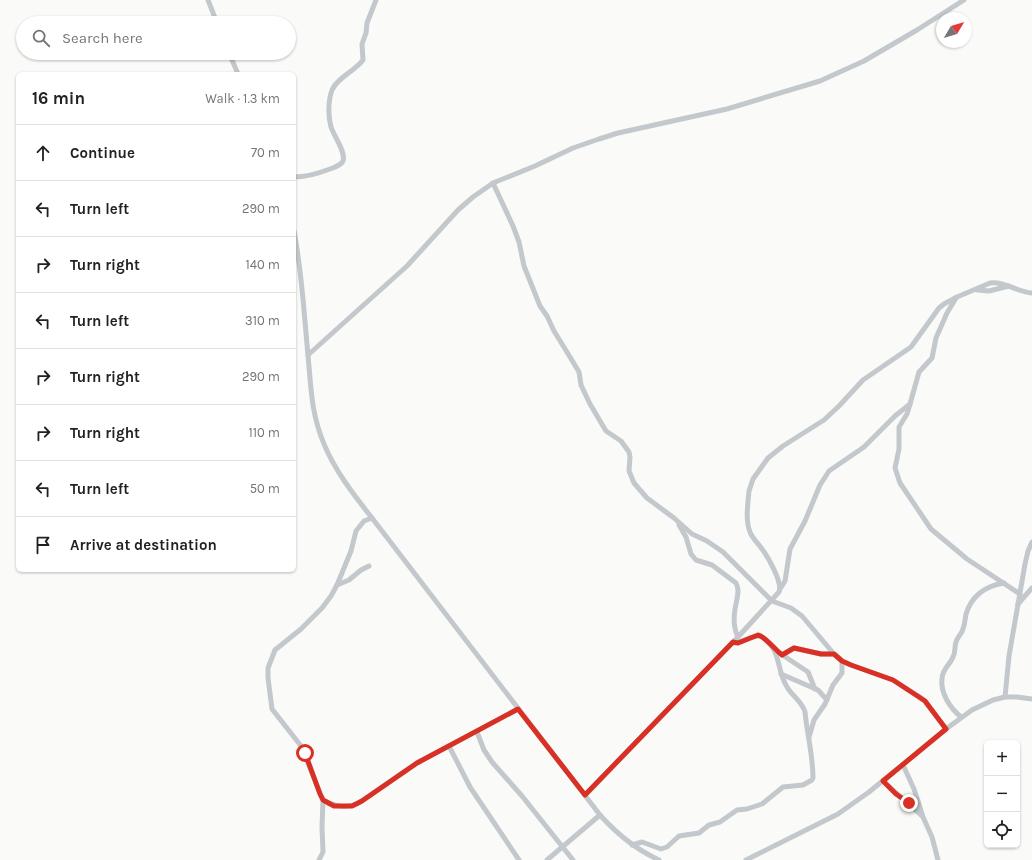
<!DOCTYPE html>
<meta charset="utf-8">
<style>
body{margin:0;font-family:Karla,sans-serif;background:#f2f2f2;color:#202124}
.controls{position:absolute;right:12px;bottom:12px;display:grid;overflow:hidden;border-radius:6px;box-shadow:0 1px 3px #0004}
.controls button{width:36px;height:36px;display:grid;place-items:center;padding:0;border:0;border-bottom:1px solid #e0e0e0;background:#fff;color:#202124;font:20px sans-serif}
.compass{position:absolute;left:936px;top:12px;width:36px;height:36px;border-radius:50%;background:#fff;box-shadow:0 1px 3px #0004;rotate:52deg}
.stop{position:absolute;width:12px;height:12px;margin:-9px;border:3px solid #d93025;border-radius:50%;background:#fff}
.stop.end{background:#d93025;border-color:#fff;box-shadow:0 1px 4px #0008}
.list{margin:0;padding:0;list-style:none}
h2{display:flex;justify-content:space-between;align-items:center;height:52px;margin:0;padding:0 16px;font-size:17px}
h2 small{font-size:13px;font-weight:400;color:#757577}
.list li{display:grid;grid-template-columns:26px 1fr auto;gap:12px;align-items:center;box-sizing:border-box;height:56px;padding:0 16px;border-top:1px solid #e0e0e0}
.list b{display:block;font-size:15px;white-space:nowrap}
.list em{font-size:13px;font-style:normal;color:#757577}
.icon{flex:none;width:22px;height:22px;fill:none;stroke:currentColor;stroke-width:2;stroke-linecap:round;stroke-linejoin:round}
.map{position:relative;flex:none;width:1032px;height:860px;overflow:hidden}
.search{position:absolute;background:#fff;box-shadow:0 1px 3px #0004;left:16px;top:16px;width:280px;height:44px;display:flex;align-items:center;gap:10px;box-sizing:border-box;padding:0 14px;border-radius:22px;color:#757577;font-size:15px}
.panel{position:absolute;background:#fff;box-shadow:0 1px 3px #0004;left:16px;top:72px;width:280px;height:500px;border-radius:6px}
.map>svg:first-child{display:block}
</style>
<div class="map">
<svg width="1032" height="860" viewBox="0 0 1032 860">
<rect width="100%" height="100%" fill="#fafaf8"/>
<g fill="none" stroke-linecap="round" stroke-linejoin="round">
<g stroke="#c3c8cc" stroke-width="5">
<path d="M208,0L217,23"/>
<path d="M229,53L238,74"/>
<path d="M294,177C307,177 317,174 330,169C334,167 341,166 343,161C346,152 334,136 331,127C328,116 328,101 332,90C338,77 355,71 363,60L362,44L366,33L367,23L376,0"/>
<path d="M493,183L513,226L519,242L524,266L540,306L547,316L554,331L570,357L579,372L581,385L590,404L606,431L621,441L629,452L630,457L629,471L634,483L647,498L674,518L692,534L707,541L723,552L772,601L791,608L802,616L834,654L842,661L851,665L893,680L920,697L925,701L946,729"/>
<path d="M294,231C302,272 304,314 308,355C311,387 311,413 324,444C335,471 354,495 372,518L600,815C617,834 635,849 659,860"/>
<path d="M977,290L989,291L1009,286"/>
<path d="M308,355L407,266L458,210L473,197L493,183L535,166L573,148L599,139L618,133L727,109L820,81L864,61L917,30L964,0"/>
<path d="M910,404L907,414L899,427V449L895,468L900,483L931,529L967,559L1020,594"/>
<path d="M372,518L364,521L356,531L351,551L337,585L331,596L322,608L301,629L275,650L268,668V678L272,709L301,746L323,800C333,806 346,809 357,804L417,763L518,709"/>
<path d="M679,525L686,537L691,554L696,560L712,565L736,583C739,589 738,593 737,599C734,612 732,625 738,637"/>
<path d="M337,585L349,580L361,570L369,566"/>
<path d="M780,589L785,581L790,549L805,521L820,485L829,471L864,447L895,416L910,404L919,372L932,358L936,338L947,313L956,298"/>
<path d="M1018,604L1032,588"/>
<path d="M775,650L808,672L815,689"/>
<path d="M782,655L794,648L821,654H834"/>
<path d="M781,674L818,690L827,700"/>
<path d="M1005,697L1009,656L1025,564L1028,551L1032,542"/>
<path d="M961,717C950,708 940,693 942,678C943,668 950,665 953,657C956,652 954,647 956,642C957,637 962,634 963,629C965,624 965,619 966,614C972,595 985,586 1004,583"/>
<path d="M477,732L484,750L492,762L522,796L573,860"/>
<path d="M809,737L814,720L825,704L833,685L842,673V661"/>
<path d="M449,746L470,787L519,860"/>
<path d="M903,765L914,789L923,817L932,837L938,860"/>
<path d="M883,781L922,816"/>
<path d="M585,795L738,637L779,592C783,583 768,557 762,549C758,543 752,538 750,532C745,520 748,503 749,491L753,479L768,458L783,446L824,420L839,406L863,380L911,347L939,308L944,304L957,297L990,283C1005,281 1017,292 1032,293"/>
<path d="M632,845L642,842L661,849L667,847L679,836L699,833L709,825L720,822L737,810L747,809L762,804L783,787L803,785L812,780L813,778C813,755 807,734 805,712C802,701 792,696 787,687C775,667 783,652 761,636C751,635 743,643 733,643"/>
<path d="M319,860L323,852L322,827L323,800"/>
<path d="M547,860L600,815"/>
<path d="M746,860L838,814L869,792L946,729L972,710L993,700L1005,697H1017L1032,699"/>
</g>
</g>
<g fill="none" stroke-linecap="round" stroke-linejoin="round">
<path stroke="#d93025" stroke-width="5" d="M305,753L320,794L323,800L334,806H352L362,801L417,763L518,709L585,795L733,642L738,643L758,635C766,637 774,649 782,655L794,648L821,654H834L842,661L851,665L893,680L925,701L946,729L883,781L896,794L909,803"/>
</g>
</svg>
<div class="controls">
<button>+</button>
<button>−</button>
<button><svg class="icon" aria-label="locate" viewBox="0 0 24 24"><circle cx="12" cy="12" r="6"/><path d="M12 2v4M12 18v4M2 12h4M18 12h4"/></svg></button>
</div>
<svg class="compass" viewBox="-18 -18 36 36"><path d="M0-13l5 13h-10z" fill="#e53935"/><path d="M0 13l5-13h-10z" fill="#757577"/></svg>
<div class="stop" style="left:305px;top:753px"></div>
<div class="stop end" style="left:909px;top:803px"></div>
<div class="search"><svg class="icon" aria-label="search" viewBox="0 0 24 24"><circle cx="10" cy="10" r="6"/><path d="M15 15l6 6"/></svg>Search here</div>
<section class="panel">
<h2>16 min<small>Walk · 1.3 km</small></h2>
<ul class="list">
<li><svg class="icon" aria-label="ahead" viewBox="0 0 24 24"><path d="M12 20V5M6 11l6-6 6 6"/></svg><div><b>Continue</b></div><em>70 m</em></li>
<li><svg class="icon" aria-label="left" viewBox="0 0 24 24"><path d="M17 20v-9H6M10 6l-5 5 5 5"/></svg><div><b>Turn left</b></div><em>290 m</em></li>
<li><svg class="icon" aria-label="right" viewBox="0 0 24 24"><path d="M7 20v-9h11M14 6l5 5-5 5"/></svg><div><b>Turn right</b></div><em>140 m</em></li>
<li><svg class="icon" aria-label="left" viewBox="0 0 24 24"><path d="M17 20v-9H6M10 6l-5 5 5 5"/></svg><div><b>Turn left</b></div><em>310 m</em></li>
<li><svg class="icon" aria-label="right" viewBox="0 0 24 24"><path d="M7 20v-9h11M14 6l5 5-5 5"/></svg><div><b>Turn right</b></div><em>290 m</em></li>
<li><svg class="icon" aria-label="right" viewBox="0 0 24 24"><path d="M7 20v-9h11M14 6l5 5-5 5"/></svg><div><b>Turn right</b></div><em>110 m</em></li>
<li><svg class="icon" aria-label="left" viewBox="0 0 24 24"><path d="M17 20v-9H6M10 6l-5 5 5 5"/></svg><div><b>Turn left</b></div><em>50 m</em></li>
<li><svg class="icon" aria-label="arrive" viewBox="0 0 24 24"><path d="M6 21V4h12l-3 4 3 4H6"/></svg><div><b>Arrive at destination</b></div></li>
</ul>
</section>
</div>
